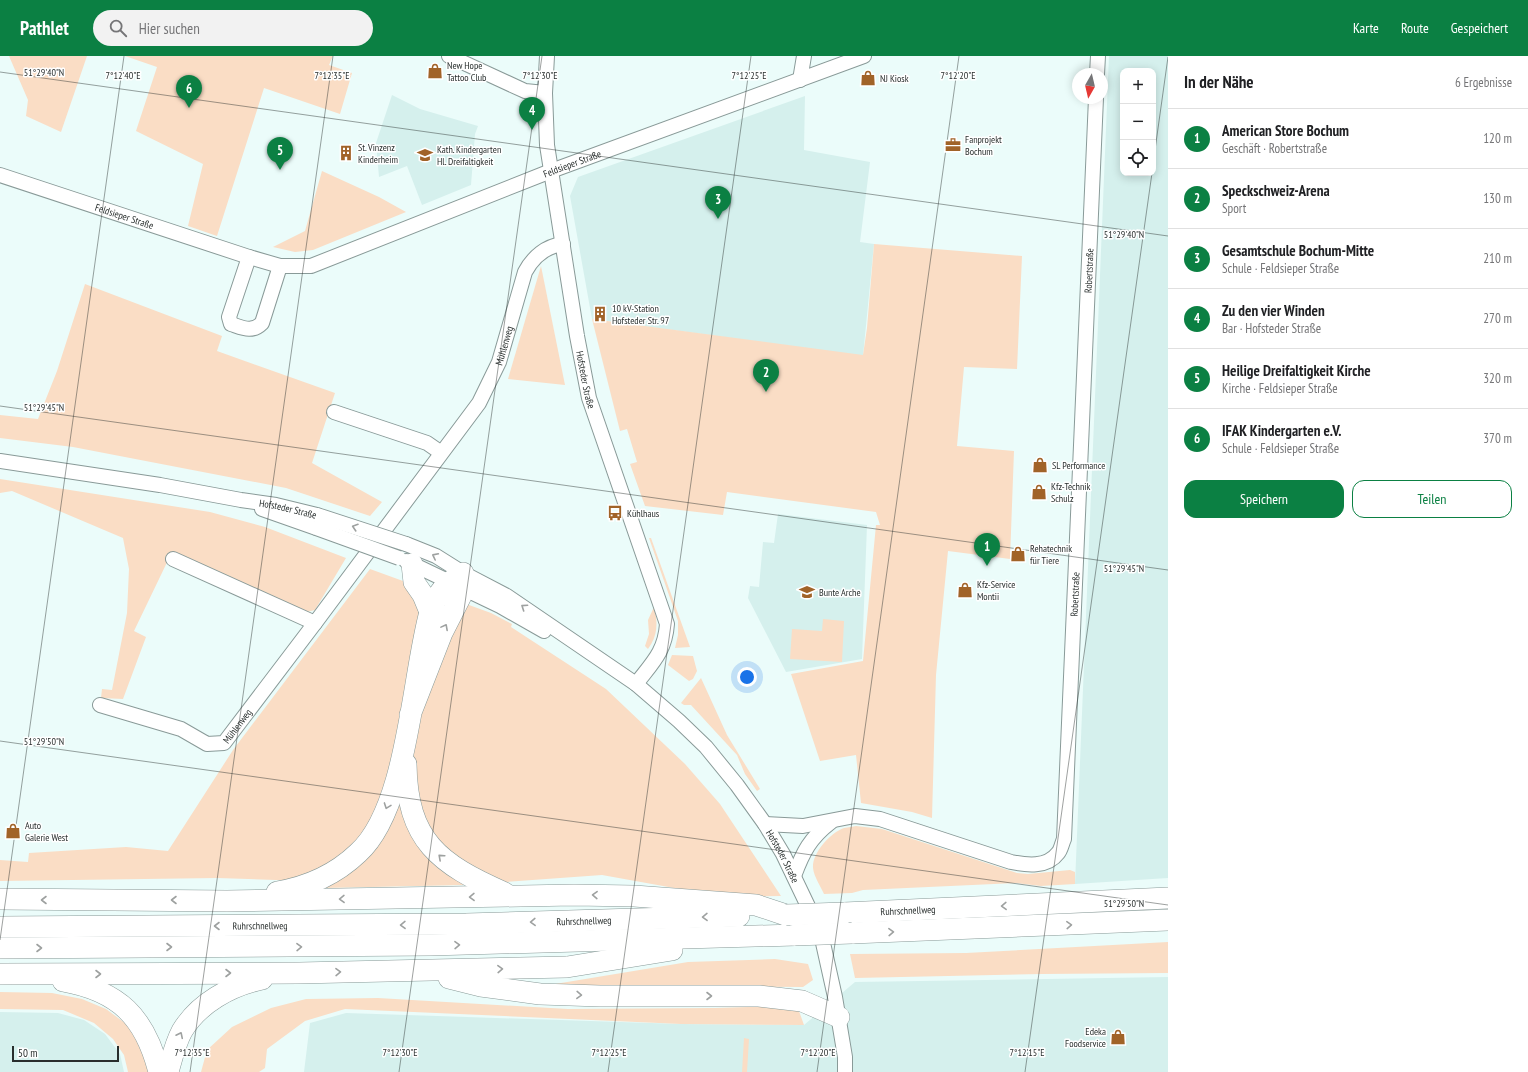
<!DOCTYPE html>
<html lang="de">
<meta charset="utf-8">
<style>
body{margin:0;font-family:"PT Sans Narrow",sans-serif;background:#f2f2f2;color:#202124}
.controls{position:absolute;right:12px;top:12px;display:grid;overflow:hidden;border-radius:8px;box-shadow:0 2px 10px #0003}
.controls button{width:36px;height:36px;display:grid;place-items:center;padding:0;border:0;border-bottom:1px solid #e0e0e0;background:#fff;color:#202124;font:20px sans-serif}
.compass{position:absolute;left:1072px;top:12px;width:36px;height:36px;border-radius:50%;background:#fff;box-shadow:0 2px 10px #0003;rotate:188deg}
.scale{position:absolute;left:12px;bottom:10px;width:107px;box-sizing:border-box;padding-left:4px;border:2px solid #282e2d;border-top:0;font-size:11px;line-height:14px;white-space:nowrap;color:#282e2d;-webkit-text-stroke:3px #fff;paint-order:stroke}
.you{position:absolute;left:747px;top:621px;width:14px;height:14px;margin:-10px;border:3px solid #fff;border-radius:50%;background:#1a73e8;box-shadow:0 0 0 6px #1a73e833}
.badge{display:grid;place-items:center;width:26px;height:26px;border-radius:50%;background:#0b8043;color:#fff;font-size:13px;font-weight:700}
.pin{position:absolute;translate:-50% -33px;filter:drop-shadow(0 1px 2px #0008)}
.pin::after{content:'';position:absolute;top:21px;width:14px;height:12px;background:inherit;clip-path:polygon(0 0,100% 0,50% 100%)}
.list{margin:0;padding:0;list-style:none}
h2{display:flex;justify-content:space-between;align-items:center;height:52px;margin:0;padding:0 16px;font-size:17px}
h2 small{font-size:13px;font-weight:400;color:#757577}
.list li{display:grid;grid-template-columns:26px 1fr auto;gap:12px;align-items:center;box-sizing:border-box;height:60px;padding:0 16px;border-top:1px solid #e0e0e0}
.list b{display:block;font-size:15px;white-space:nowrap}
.list p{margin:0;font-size:13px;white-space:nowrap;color:#757577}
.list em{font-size:13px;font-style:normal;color:#757577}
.actions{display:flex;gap:8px;padding:12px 16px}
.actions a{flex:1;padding:9px 0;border:1px solid #0b8043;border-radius:12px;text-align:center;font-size:14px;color:#0b8043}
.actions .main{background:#0b8043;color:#fff}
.icon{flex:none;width:22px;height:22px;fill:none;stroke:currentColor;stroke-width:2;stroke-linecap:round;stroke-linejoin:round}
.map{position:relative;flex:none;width:1168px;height:1016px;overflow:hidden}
header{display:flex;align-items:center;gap:24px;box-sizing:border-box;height:56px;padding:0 20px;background:#0b8043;color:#fff}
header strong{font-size:19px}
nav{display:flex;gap:22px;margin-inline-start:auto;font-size:14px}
.search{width:280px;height:36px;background:#f2f2f2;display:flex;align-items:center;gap:10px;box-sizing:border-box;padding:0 14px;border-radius:22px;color:#757577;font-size:15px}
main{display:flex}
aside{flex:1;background:#fff}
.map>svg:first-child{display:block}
</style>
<header>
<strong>Pathlet</strong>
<div class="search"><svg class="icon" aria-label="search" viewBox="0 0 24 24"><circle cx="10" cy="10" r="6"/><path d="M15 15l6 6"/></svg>Hier suchen</div>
<nav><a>Karte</a><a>Route</a><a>Gespeichert</a></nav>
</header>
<main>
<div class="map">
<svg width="1168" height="1016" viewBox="0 0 1168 1016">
<rect width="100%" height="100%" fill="#ebfcfa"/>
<g fill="#d5f0ed" fill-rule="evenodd">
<path d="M1109,0H1168V822L1075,828ZM1123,15H1153V117H1123Z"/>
<path d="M392,39L420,53L478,70L475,78L471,129L422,149L407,110L379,121L376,87Z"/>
<path d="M805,40L804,94L870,106L860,186L874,188L863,300L592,263L570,140L578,121Z"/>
<path d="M778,458L867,469L862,603L786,616L748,542L750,530L759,531L763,486L774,487Z"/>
<path d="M1168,921V1016H304L310,967L346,957L681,968L804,969L855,926Z"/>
<path d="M0,956L58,957L84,964L105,978L120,998L124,1016H0Z"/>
</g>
<g fill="#faddc5">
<path d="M9,0H87L61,76L26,60L28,44Z"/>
<path d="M125,0H333L329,9L352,17L340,58L264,32L217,180L188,170L203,108L136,75L157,11Z"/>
<path d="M322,115L379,141L406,156L313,194L295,196L273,191L305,175Z"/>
<path d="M874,188L1022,200L1017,313L964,311L957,390L1014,395L1010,503L948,495L936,619L932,762L912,756L861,747L856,699L820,705L791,618L863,605L876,469H880L876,456L727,436L723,459L645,450L630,408L637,406L627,373L620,375L592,263L863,299L867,272Z"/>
<path d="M541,210L565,329L508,323Z"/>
<path d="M85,228L222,280L217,295L335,337L312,407L382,446L370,460L286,432L73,391L0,382V359L38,363L57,315Z"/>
<path d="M0,423L210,456L265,471L346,502L315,554L307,556L172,496L134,575L146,581L123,643L101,642L102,633L112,634L127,557L129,513L123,482L12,435L0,437Z"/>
<path d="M649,482H651L690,591L675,592L678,579V565Z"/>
<path d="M370,513L491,557L512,568L511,571L606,633L685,708L720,748L781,840L724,841L602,819L465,829L324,832L334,826L217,822L0,825V804L28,806L29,797L126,791L168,795L233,694Z"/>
<path d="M654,551C658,566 658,580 648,593L645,590L649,578L648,564Z"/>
<path d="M823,563L844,565L842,606L790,603L792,573L822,575Z"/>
<path d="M672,599L693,600L697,615L693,623L689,625L668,609Z"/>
<path d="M701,622L727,679L760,733L757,735L745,718L737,699L691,649H684L681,647Z"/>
<path d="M856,770L882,773L1017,817L1028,818L1070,814L1075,816V828L1041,830L1016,827L863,834L852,837L824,838C821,831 814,821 813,812C812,797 830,777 844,772C848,771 853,771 856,770Z"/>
<path d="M1168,886V917L1042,918L855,922L850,898L966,897Z"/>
<path d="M775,903L808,908L813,924L803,931L549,929L688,906Z"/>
<path d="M0,936L52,937L82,943L106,953L133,973L150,1016H128L124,999L113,983L94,967L63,954L0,953Z"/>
<path d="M378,942L568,953L715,952L784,950L799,955L804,969L681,968L345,953L305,965L267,993L265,1012L259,1016H201L207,994L232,971L271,952L306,943Z"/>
<path d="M744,982L749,983L747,1016H742Z"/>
</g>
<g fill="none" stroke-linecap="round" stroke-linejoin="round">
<defs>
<g id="minor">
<path d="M449,0L525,35L545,37"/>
<path id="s1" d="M547,0L545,37L547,89L577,280L589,342L667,568C665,596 652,607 636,628"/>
<path d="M1097,18L1098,0"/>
<path d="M800,24L804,0"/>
<path id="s2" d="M0,119L249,201L280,210H311L551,115L864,0"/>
<path d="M249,201L229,261L231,268C243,272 252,277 262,267L280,210"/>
<path d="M334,356L427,387L440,396"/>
<path id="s3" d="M0,405L160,429L241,444L276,449L317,459"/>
<path d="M262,453L316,472"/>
<path id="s4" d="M406,488L436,500L463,517L507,540L636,628L679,665L706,691L737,729L765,768L783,798L816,867L823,887L835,941L845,1001V1016"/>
<path id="s5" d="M173,503L315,567L479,347L499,306L525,216C533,201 546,190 563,188"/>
<path d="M406,505L500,550L544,575"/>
<path id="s6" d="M100,649L181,673L207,688L224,687L315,567"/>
<path id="s7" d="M765,768L803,770L855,760L880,763L1011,806C1026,809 1047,812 1058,797C1061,794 1062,787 1064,783L1096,42"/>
<path d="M794,820C803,796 810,782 831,766"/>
</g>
<g id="highway">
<path d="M412,508L414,526L423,539L430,556"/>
<path d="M406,708C407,785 439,808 505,837"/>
<path d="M277,836C307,831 336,818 358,797C408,752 412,621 430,556C437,537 445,528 463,517L465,532L442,577L410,659"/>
<path d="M0,843L227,845L574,839L634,840L756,849L786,859"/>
<path id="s8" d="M844,857L1168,842"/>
<path id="s9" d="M0,871L466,868L739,860"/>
<path d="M852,877L1168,864"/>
<path d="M0,892L431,889L795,879"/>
<path d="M0,918L299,917L567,911L672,894"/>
<path d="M449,922L481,930L540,938L600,940H759L802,945L839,961"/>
<path d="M63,925C119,935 145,961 159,1016"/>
<path d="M168,1016C172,1002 175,988 182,975C199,947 230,930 262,923"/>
</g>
</defs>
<use href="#minor" stroke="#899a98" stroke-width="16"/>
<use href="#highway" stroke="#899a98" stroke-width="22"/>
<use href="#minor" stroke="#fff" stroke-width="14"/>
<use href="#highway" stroke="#fff" stroke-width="21"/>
<defs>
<g id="minor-bridge">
<path d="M317,459L406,488"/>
<path d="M316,472L399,502"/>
</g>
<g id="highway-bridge">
<path d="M786,859L844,857"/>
<path d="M795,879L852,877"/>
</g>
</defs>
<use href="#minor-bridge" stroke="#899a98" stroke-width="16" stroke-linecap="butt"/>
<use href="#highway-bridge" stroke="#899a98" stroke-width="22" stroke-linecap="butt"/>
<use href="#minor-bridge" stroke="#fff" stroke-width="14"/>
<use href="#highway-bridge" stroke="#fff" stroke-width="21"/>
</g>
<defs><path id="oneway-chevron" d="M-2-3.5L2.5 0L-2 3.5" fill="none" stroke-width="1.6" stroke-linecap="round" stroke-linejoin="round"/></defs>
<g stroke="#9ea1a0">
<use href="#oneway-chevron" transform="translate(355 471) rotate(-162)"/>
<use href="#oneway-chevron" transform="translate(435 500) rotate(-153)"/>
<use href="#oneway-chevron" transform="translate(524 551) rotate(-146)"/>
<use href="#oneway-chevron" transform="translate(445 571) rotate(-62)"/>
<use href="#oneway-chevron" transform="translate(387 750) rotate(110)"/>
<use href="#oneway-chevron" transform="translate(441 801) rotate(-138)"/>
<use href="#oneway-chevron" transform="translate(595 839) rotate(-178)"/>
<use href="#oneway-chevron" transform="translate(472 841) rotate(179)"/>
<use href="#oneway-chevron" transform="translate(342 843) rotate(179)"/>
<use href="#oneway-chevron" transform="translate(44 844) rotate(-180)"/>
<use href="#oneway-chevron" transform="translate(174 844) rotate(-180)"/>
<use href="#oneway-chevron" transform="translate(1004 850) rotate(178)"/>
<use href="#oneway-chevron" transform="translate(705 861) rotate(179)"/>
<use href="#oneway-chevron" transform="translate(533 866) rotate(178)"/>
<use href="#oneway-chevron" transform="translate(403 869) rotate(179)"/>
<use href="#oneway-chevron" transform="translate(1069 869) rotate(-3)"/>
<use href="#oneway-chevron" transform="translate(217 870) rotate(180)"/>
<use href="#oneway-chevron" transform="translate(891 876) rotate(-2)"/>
<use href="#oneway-chevron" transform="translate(457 889) rotate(-1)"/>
<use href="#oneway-chevron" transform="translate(169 891)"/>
<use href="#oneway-chevron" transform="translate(299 891) rotate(-1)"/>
<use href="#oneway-chevron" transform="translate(39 892)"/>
<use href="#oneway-chevron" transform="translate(500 913) rotate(-2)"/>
<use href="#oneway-chevron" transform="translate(338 916) rotate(-1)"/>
<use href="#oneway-chevron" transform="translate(228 917)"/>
<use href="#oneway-chevron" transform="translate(98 918)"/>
<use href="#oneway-chevron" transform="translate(579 939) rotate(2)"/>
<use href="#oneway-chevron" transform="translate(709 940)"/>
<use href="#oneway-chevron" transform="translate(180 979) rotate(-64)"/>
</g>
<path fill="none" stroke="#282e2d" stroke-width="1" stroke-opacity="0.45" d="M0,16L1168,180M1153,108L1168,1M0,350L1168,514M0,685L1168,849M0,884L124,0M190,1016L333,0M399,1016L542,0M608,1016L751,0M817,1016L959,0M1025,1016L1152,117"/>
<defs>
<symbol id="shop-bare" viewBox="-9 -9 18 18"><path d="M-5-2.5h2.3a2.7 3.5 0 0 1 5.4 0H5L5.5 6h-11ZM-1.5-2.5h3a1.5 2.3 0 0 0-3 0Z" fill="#a16328" stroke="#fff" stroke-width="2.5" paint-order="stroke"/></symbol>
<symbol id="office-bare" viewBox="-9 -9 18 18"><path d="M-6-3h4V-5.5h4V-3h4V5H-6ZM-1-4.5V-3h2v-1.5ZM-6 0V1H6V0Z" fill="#a16328" stroke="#fff" stroke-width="2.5" paint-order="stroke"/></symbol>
<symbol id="building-bare" viewBox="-9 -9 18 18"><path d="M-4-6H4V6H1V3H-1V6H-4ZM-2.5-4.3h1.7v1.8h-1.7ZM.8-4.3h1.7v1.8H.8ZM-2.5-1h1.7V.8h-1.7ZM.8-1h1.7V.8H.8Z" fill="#a16328" stroke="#fff" stroke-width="2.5" paint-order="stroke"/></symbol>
<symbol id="school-bare" viewBox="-9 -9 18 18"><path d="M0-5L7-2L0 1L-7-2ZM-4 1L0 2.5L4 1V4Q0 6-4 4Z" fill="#a16328" stroke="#fff" stroke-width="2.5" paint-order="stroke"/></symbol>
<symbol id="bus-bare" viewBox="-9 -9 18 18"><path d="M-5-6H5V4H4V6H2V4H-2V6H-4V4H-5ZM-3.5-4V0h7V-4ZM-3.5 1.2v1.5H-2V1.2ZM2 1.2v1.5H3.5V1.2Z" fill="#a16328" stroke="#fff" stroke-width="2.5" paint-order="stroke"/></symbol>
</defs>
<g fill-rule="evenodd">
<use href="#shop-bare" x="424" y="4" width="22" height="22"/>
<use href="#shop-bare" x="857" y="11" width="22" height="22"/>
<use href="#office-bare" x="942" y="78" width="22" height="22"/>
<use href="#building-bare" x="335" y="86" width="22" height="22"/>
<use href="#school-bare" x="414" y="88" width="22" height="22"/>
<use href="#building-bare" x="589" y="247" width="22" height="22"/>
<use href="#shop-bare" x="1029" y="398" width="22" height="22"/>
<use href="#shop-bare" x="1028" y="425" width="22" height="22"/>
<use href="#bus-bare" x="604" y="446" width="22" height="22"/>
<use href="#shop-bare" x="1007" y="487" width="22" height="22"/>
<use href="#shop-bare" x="954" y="523" width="22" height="22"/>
<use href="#school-bare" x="796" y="525" width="22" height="22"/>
<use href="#shop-bare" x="2" y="764" width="22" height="22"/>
<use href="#shop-bare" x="1107" y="970" width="22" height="22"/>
</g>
<g text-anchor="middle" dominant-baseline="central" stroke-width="3" stroke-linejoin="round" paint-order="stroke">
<g font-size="10" fill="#282e2d" stroke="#fff" text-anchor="start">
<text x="447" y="9">New Hope<tspan x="447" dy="12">Tattoo Club</tspan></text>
<text x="880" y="22">NJ Kiosk</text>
<text x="965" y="83">Fanprojekt<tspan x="965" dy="12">Bochum</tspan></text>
<text x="358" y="91">St. Vinzenz<tspan x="358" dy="12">Kinderheim</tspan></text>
<text x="437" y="93">Kath. Kindergarten<tspan x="437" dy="12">Hl. Dreifaltigkeit</tspan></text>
<text x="612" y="252">10 kV-Station<tspan x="612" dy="12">Hofsteder Str. 97</tspan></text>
<text x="1052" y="409">SL Performance</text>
<text x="1051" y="430">Kfz-Technik<tspan x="1051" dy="12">Schulz</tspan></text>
<text x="627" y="457">Kühlhaus</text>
<text x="1030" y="492">Rehatechnik<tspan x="1030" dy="12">für Tiere</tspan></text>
<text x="977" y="528">Kfz-Service<tspan x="977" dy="12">Montii</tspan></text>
<text x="819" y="536">Bunte Arche</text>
<text x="25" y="769">Auto<tspan x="25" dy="12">Galerie West</tspan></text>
<text x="1106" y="975" text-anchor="end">Edeka<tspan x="1106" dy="12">Foodservice</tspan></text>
</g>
<g font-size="10" fill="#282e2d" stroke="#fff">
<text stroke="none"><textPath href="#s2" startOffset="606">Feldsieper Straße</textPath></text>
<text stroke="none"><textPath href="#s2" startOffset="131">Feldsieper Straße</textPath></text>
<text stroke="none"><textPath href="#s7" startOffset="889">Robertstraße</textPath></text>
<text stroke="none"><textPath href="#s5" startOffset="493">Mühlenweg</textPath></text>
<text stroke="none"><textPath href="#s1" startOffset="327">Hofsteder Straße</textPath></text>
<text stroke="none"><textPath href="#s3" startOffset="292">Hofsteder Straße</textPath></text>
<text stroke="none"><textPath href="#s7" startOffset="565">Robertstraße</textPath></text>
<text stroke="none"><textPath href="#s6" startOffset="153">Mühlenweg</textPath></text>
<text stroke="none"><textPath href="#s4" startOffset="498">Hofsteder Straße</textPath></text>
<text stroke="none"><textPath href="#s8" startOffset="64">Ruhrschnellweg</textPath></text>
<text stroke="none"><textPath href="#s9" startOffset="584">Ruhrschnellweg</textPath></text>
<text stroke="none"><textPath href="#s9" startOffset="260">Ruhrschnellweg</textPath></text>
</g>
</g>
<g font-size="10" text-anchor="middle" fill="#282e2d" stroke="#fff" stroke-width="3" stroke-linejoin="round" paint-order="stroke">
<text x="44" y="20">51°29'40"N</text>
<text x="123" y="23">7°12'40"E</text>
<text x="332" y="23">7°12'35"E</text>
<text x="540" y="23">7°12'30"E</text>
<text x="749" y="23">7°12'25"E</text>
<text x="958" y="23">7°12'20"E</text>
<text x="1124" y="182">51°29'40"N</text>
<text x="44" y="355">51°29'45"N</text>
<text x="1124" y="516">51°29'45"N</text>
<text x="44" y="689">51°29'50"N</text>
<text x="1124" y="851">51°29'50"N</text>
<text x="192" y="1000">7°12'35"E</text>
<text x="400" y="1000">7°12'30"E</text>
<text x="609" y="1000">7°12'25"E</text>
<text x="818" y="1000">7°12'20"E</text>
<text x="1027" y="1000">7°12'15"E</text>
</g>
</svg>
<div class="controls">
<button>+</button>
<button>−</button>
<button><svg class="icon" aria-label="locate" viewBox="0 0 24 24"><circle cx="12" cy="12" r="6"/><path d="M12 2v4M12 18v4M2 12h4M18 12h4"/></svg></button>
</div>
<svg class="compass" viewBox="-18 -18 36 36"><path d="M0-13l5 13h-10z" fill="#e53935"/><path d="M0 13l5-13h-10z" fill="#757577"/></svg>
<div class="scale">50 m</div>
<div class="you"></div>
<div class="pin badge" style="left:987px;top:510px">1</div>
<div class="pin badge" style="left:766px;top:336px">2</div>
<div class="pin badge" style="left:718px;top:163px">3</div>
<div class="pin badge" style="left:532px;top:74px">4</div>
<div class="pin badge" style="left:280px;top:114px">5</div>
<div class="pin badge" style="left:189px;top:52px">6</div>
</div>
<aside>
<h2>In der Nähe<small>6 Ergebnisse</small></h2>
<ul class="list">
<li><span class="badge">1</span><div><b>American Store Bochum</b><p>Geschäft · Robertstraße</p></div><em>120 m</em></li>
<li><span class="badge">2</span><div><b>Speckschweiz-Arena</b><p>Sport</p></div><em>130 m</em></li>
<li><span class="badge">3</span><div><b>Gesamtschule Bochum-Mitte</b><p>Schule · Feldsieper Straße</p></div><em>210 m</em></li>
<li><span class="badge">4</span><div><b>Zu den vier Winden</b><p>Bar · Hofsteder Straße</p></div><em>270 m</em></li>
<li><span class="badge">5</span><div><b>Heilige Dreifaltigkeit Kirche</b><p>Kirche · Feldsieper Straße</p></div><em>320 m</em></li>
<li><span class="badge">6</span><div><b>IFAK Kindergarten e.V.</b><p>Schule · Feldsieper Straße</p></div><em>370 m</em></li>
</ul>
<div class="actions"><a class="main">Speichern</a><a>Teilen</a></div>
</aside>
</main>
